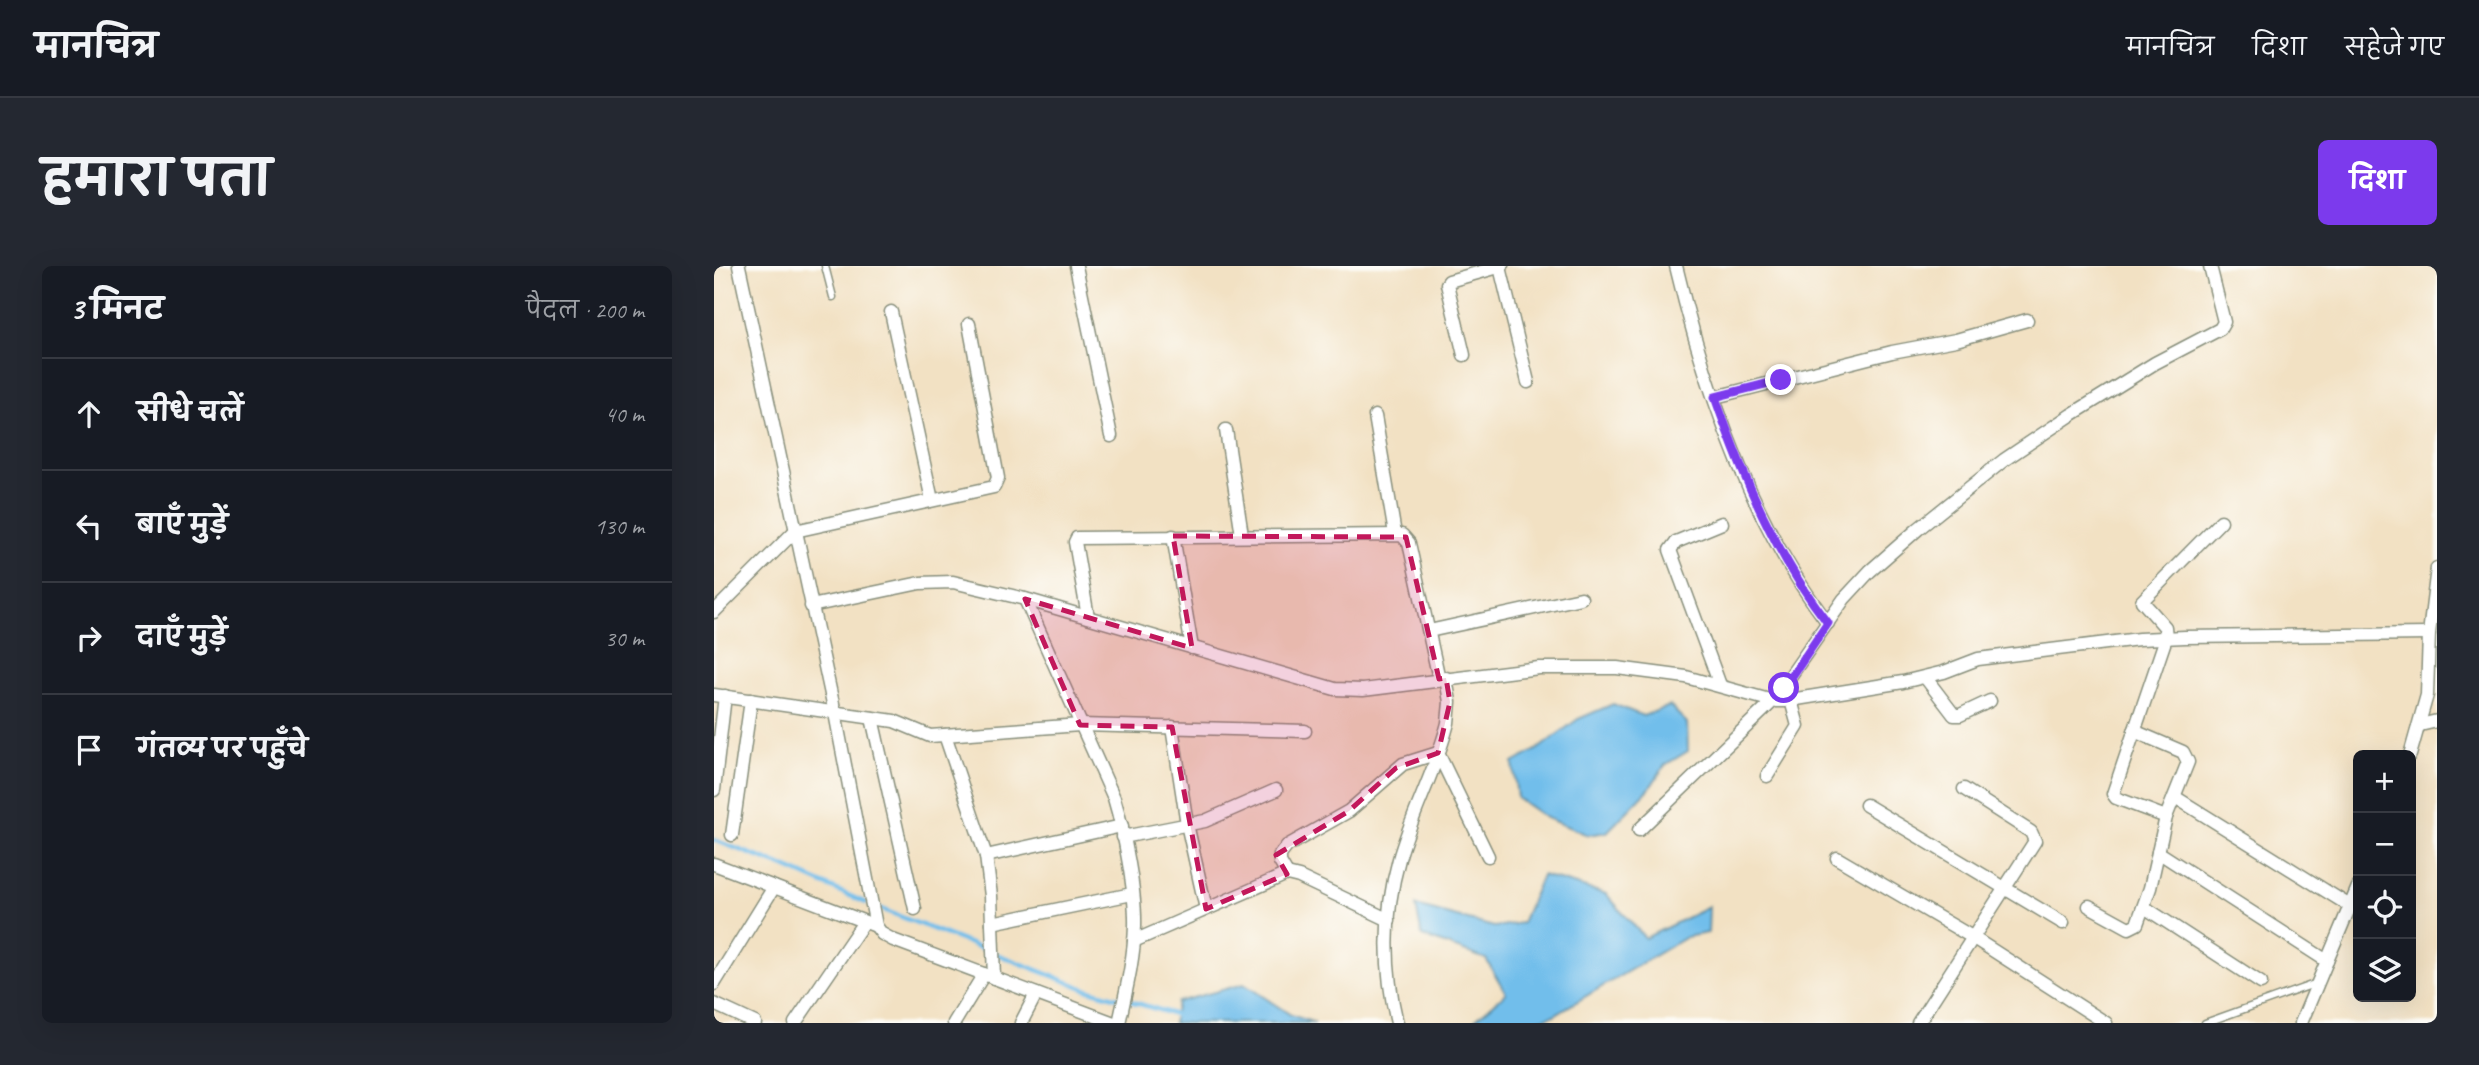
<!DOCTYPE html>
<html lang="hi">
<meta charset="utf-8">
<style>
body{margin:0;font-family:Caveat,"Playpen Sans Deva",sans-serif;background:#242831;color:#f1f3f6}
.controls{position:absolute;right:21px;bottom:21px;display:grid;overflow:hidden;border-radius:10px;box-shadow:0 7px 28px #0002}
.controls button{width:63px;height:63px;display:grid;place-items:center;padding:0;border:0;border-bottom:2px solid #363941;background:#171b24;color:#f1f3f6;font:35px sans-serif}
.stop{position:absolute;width:21px;height:21px;margin:-16px;border:5px solid #7c3aed;border-radius:50%;background:#fff}
.stop.end{background:#7c3aed;border-color:#fff;box-shadow:0 2px 7px #0008}
.list{margin:0;padding:0;list-style:none}
h2{display:flex;justify-content:space-between;align-items:center;height:91px;margin:0;padding:0 28px;font-size:30px}
h2 small{font-size:23px;font-weight:400;color:#9ea1a6}
.list li{display:grid;grid-template-columns:46px 1fr auto;gap:21px;align-items:center;box-sizing:border-box;height:112px;padding:0 28px;border-top:2px solid #363941}
.list b{display:block;font-size:26px;white-space:nowrap}
.list em{font-size:23px;font-style:normal;color:#9ea1a6}
.icon{flex:none;width:38px;height:38px;fill:none;stroke:currentColor;stroke-width:2;stroke-linecap:round;stroke-linejoin:round}
.map{position:relative;flex:none;width:1723px;height:757px;overflow:hidden;border-radius:10px}
header{display:flex;align-items:center;gap:42px;box-sizing:border-box;height:98px;padding:0 35px;background:#171b24;border-bottom:2px solid #363941}
header strong{font-size:33px}
nav{display:flex;gap:38px;margin-inline-start:auto;font-size:24px}
.intro{display:flex;align-items:center;justify-content:space-between;box-sizing:border-box;height:168px;padding:0 42px}
h1{margin:0;font-size:49px}
.button{padding:18px 32px;border-radius:10px;background:#7c3aed;color:#fff;font-size:24px;font-weight:700}
main{display:flex;gap:42px;padding:0 42px}
aside{flex:1;background:#171b24;border-radius:10px;box-shadow:0 7px 28px #0002}
.map>svg:first-child{display:block}
</style>
<header>
<strong>मानचित्र</strong>
<nav><a>मानचित्र</a><a>दिशा</a><a>सहेजे गए</a></nav>
</header>
<div class="intro"><h1>हमारा पता</h1><a class="button">दिशा</a></div>
<main>
<aside>
<h2>3 मिनट<small>पैदल · 200 m</small></h2>
<ul class="list">
<li><svg class="icon" aria-label="ahead" viewBox="0 0 24 24"><path d="M12 20V5M6 11l6-6 6 6"/></svg><div><b>सीधे चलें</b></div><em>40 m</em></li>
<li><svg class="icon" aria-label="left" viewBox="0 0 24 24"><path d="M17 20v-9H6M10 6l-5 5 5 5"/></svg><div><b>बाएँ मुड़ें</b></div><em>130 m</em></li>
<li><svg class="icon" aria-label="right" viewBox="0 0 24 24"><path d="M7 20v-9h11M14 6l5 5-5 5"/></svg><div><b>दाएँ मुड़ें</b></div><em>30 m</em></li>
<li><svg class="icon" aria-label="arrive" viewBox="0 0 24 24"><path d="M6 21V4h12l-3 4 3 4H6"/></svg><div><b>गंतव्य पर पहुँचे</b></div></li>
</ul>
</aside>
<div class="map">
<svg width="1723" height="757" viewBox="0 0 1723 757">
<rect width="100%" height="100%" fill="#fdfcf7"/>
<filter id="ink" filterUnits="userSpaceOnUse"><feTurbulence type="fractalNoise" baseFrequency=".0143" numOctaves="2"/><feDisplacementMap in="SourceGraphic" scale="14" xChannelSelector="R" yChannelSelector="G"/><feConvolveMatrix kernelMatrix="1 2 1 2 8 2 1 2 1" color-interpolation-filters="sRGB"/></filter>
<filter id="wash" filterUnits="userSpaceOnUse"><feTurbulence type="fractalNoise" baseFrequency=".00686" numOctaves="4" result="noise"/><feDisplacementMap in="SourceGraphic" scale="28" xChannelSelector="R" yChannelSelector="G"/><feGaussianBlur stdDeviation="1.57" result="paint"/><feColorMatrix in="noise" values="0 0 0 0 0 0 0 0 0 0 0 0 0 0 0 0 0 1.4 0 .05"/><feComposite in="paint" operator="in"/></filter>
<g filter="url(#wash)">
<rect width="100%" height="100%" fill="#f2e1c3"/>
<g fill="#71beeb" stroke="#487e90" stroke-width="2">
<path d="M899,438L929,450L956,440L973,457L974,485L951,499L935,523L893,566L874,569L832,552L803,532L799,497L824,483L864,453Z"/>
<path d="M828,609L892,628L931,672L995,641L994,667L972,671L840,749L812,757H757L792,727L772,693L708,670L702,640L780,661L808,657Z"/>
<path d="M530,718L577,749L601,757H459L463,736Z"/>
</g>
<g fill="none" stroke-linecap="round" stroke-linejoin="round">
<g stroke="#71beeb" stroke-width="4.5">
<path d="M0,574L71,601L152,637"/>
<path d="M167,643L372,723L404,732"/>
<path d="M416,735L465,750"/>
</g>
</g>
</g>
<g filter="url(#ink)">
<g fill="none" stroke-linecap="round" stroke-linejoin="round">
<defs>
<g id="service">
<path d="M111,0L119,31"/>
<path d="M1491,757L1603,717"/>
</g>
<g id="minor">
<path d="M25,0L121,447L162,660L168,668L179,674L400,757"/>
<path d="M362,0L397,170"/>
<path d="M962,0C991,122 1037,257 1114,357"/>
<path d="M786,1L814,116"/>
<path d="M177,46L218,234"/>
<path d="M750,89L733,18L735,15L788,0"/>
<path d="M1001,131L1178,86L1242,74L1313,54"/>
<path d="M661,150L681,268"/>
<path d="M512,164L528,269"/>
<path d="M459,270L478,382"/>
<path d="M311,333L400,532C410,565 422,626 421,660C420,693 412,725 405,757"/>
<path d="M97,340L206,317L239,316L311,333L621,423L649,424L825,402H903L972,411L1059,435H1070L1189,416L1230,406L1264,393L1425,373L1471,371L1715,368"/>
<path d="M0,346L81,265L280,221L284,212L255,58"/>
<path d="M374,351L361,276L363,272L688,269L695,277L725,413"/>
<path d="M715,365L867,332"/>
<path d="M1211,411L1240,449H1246L1276,435"/>
<path d="M1006,419L956,284L962,276L1008,257"/>
<path d="M0,429L180,455L216,470L366,459L591,465"/>
<path d="M158,452L201,643"/>
<path d="M1706,459L1723,455"/>
<path d="M458,461L473,558L492,643"/>
<path d="M231,469L272,590L277,630L280,712"/>
<path d="M1696,489L1713,429L1715,368L1723,302"/>
<path d="M1053,510L1084,460L1077,434"/>
<path d="M0,524L11,430"/>
<path d="M1461,531L1636,640"/>
<path d="M1152,539L1349,657"/>
<path d="M1452,551L1402,532L1399,528L1452,372L1451,361L1428,335L1507,255"/>
<path d="M925,564L1059,435L1130,333L1156,305L1204,263L1290,194L1357,149L1441,97L1506,63L1510,56L1496,0"/>
<path d="M18,569L37,434"/>
<path d="M409,571L491,555L562,524"/>
<path d="M1444,586L1613,695"/>
<path d="M272,590L408,560"/>
<path d="M1123,592L1258,671L1392,757"/>
<path d="M0,598L162,660"/>
<path d="M573,608L566,596V589L573,580L635,545L689,498L724,487L774,590"/>
<path d="M1375,640L1415,662L1423,658L1436,622L1452,551L1474,496L1469,486L1420,465"/>
<path d="M1430,641L1547,717"/>
<path d="M278,657L418,628"/>
<path d="M420,675L573,608L585,611L675,654"/>
<path d="M0,718L60,621"/>
<path d="M0,738L41,757"/>
<path d="M81,757L150,656"/>
<path d="M240,757L270,708"/>
<path d="M307,757L322,728"/>
<path d="M683,757C670,703 670,647 685,593C698,547 722,504 734,457L736,436L732,412"/>
<path d="M1204,757L1321,575L1317,566L1250,523"/>
<path d="M1587,757L1644,621"/>
</g>
</defs>
<use href="#service" stroke="#888f7c" stroke-width="9"/>
<use href="#minor" stroke="#888f7c" stroke-width="15"/>
<use href="#service" stroke="#fff" stroke-width="6"/>
<use href="#minor" stroke="#fff" stroke-width="12"/>
</g>
</g>
<g fill="none" stroke-linecap="round" stroke-linejoin="round" filter="url(#ink)">
<path stroke="#7c3aed" stroke-width="9" d="M1067,114L1001,131C1029,211 1062,290 1114,357L1070,422"/>
</g>
<path fill="#c2185b" fill-opacity="0.2" stroke="#c2185b" stroke-width="5" stroke-dasharray="14 9" stroke-linejoin="round" d="M459,270L692,271L725,413L732,412L736,436L724,487L682,502L635,545L562,589L573,608L492,643L458,461L366,459L311,333L478,382Z"/>
</svg>
<div class="controls">
<button>+</button>
<button>−</button>
<button><svg class="icon" aria-label="locate" viewBox="0 0 24 24"><circle cx="12" cy="12" r="6"/><path d="M12 2v4M12 18v4M2 12h4M18 12h4"/></svg></button>
<button><svg class="icon" aria-label="layers" viewBox="0 0 24 24"><path d="M12 4l9 5-9 5-9-5zM3 14l9 5 9-5"/></svg></button>
</div>
<div class="stop" style="left:1070px;top:422px"></div>
<div class="stop end" style="left:1067px;top:114px"></div>
</div>
</main>
